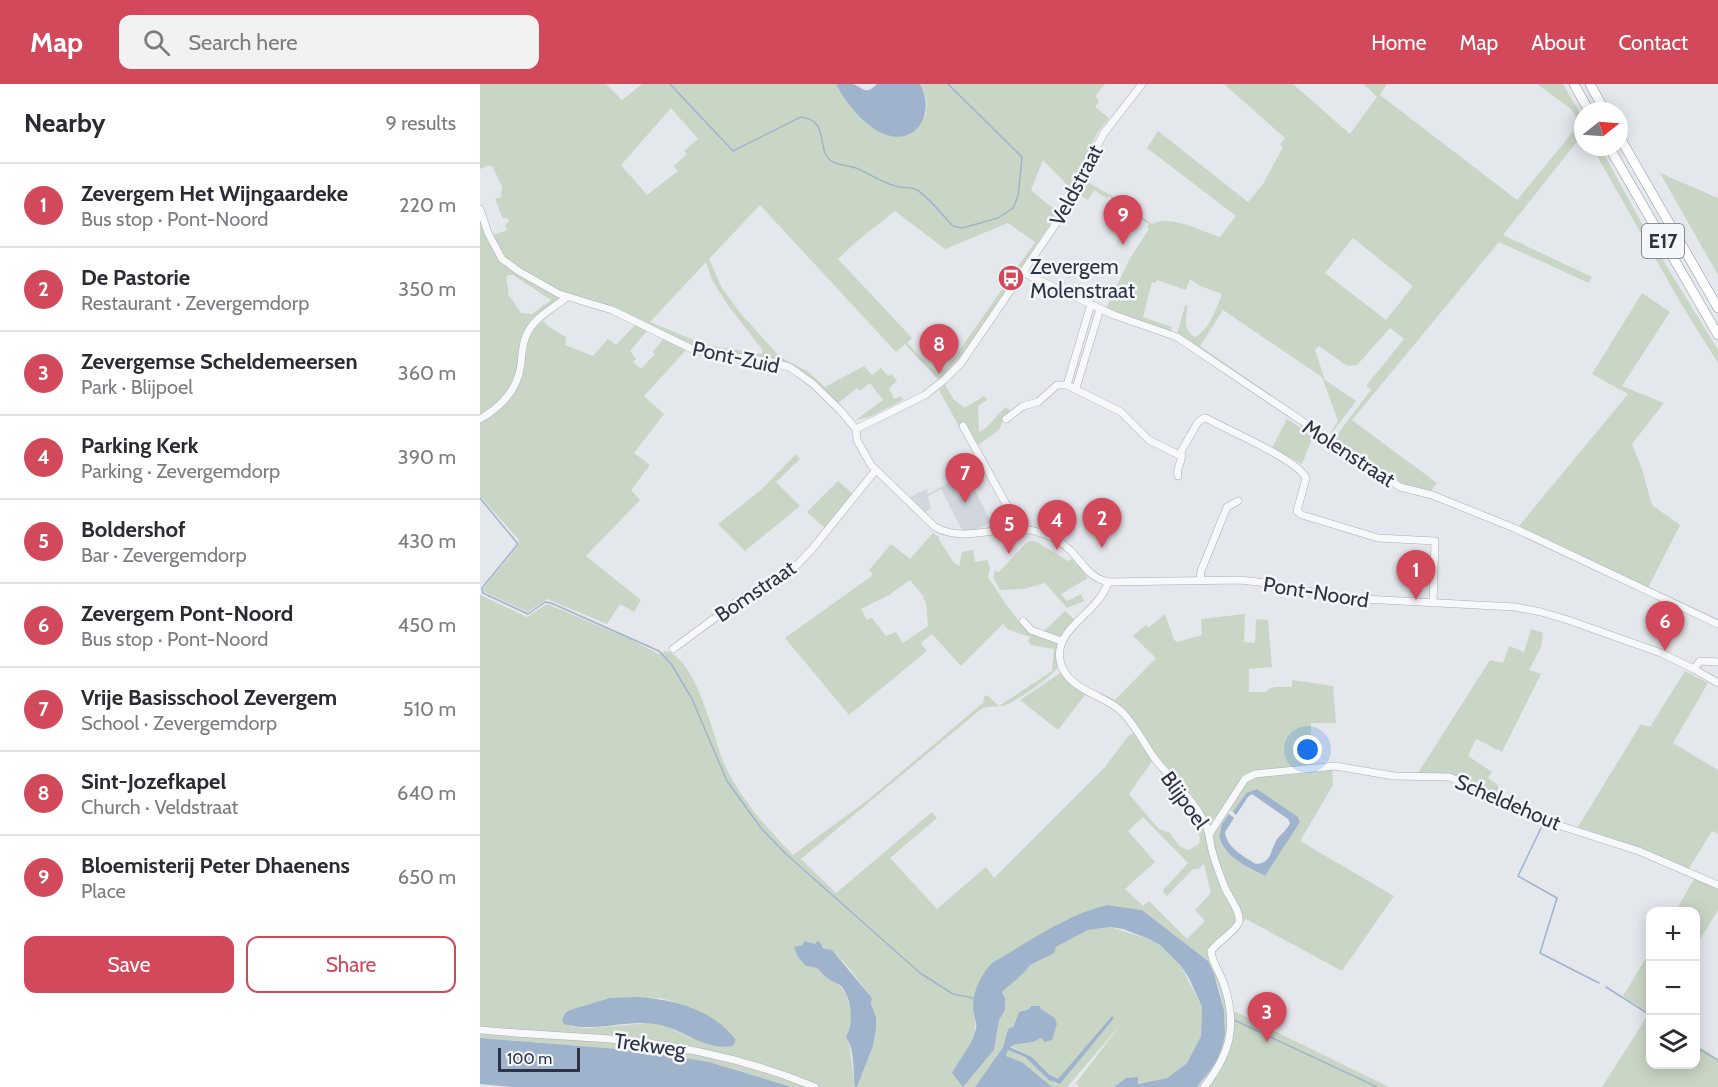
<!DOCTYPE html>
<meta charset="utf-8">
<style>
body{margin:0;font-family:Cabin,sans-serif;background:#f2f2f3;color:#2b2b33}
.controls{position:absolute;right:18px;bottom:18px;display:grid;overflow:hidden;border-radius:12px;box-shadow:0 3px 15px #0003}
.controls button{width:54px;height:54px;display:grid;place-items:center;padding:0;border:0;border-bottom:2px solid #e1e1e2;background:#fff;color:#2b2b33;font:30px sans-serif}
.compass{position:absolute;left:1094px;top:18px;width:54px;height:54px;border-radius:50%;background:#fff;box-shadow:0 3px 15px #0003;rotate:73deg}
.scale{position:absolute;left:18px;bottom:15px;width:82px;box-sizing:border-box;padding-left:6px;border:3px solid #2b3445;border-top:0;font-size:16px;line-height:21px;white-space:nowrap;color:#2b3445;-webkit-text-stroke:4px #f4f6f9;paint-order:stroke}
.you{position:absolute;left:828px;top:666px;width:21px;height:21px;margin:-15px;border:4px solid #fff;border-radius:50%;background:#1a73e8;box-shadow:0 0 0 9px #1a73e833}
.badge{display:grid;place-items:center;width:39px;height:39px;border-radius:50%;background:#d1495b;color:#fff;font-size:20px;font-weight:700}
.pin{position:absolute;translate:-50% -50px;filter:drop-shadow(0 2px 3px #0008)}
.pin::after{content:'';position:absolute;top:32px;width:21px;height:18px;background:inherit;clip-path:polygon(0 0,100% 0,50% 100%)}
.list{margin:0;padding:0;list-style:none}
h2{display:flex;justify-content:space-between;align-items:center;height:78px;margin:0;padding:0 24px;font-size:26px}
h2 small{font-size:20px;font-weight:400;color:#7c7c81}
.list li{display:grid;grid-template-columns:39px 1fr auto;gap:18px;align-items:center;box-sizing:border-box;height:84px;padding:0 24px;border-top:2px solid #e1e1e2}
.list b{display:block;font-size:22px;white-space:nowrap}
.list p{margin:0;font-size:20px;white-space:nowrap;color:#7c7c81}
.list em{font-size:20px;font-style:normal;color:#7c7c81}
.actions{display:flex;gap:12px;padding:18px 24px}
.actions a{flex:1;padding:14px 0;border:2px solid #d1495b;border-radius:12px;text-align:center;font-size:21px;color:#d1495b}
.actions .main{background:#d1495b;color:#fff}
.icon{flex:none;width:33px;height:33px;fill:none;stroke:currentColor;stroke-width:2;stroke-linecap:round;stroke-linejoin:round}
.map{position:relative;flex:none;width:1238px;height:1003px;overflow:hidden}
header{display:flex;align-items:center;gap:36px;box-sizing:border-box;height:84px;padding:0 30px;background:#d1495b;color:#fff}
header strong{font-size:28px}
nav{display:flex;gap:33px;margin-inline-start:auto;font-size:21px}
.search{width:420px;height:54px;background:#f2f2f3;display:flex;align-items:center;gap:15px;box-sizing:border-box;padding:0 21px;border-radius:12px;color:#7c7c81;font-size:22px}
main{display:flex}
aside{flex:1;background:#fff}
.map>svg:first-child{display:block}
</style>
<header>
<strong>Map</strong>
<div class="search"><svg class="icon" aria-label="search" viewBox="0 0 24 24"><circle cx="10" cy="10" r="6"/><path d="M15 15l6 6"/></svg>Search here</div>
<nav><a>Home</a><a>Map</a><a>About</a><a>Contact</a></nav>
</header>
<main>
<aside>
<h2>Nearby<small>9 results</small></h2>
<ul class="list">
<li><span class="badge">1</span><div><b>Zevergem Het Wijngaardeke</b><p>Bus stop · Pont-Noord</p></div><em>220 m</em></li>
<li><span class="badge">2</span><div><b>De Pastorie</b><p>Restaurant · Zevergemdorp</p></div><em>350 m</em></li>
<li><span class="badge">3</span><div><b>Zevergemse Scheldemeersen</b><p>Park · Blijpoel</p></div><em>360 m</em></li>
<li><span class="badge">4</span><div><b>Parking Kerk</b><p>Parking · Zevergemdorp</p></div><em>390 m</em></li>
<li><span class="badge">5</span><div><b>Boldershof</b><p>Bar · Zevergemdorp</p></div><em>430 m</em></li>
<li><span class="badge">6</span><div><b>Zevergem Pont-Noord</b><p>Bus stop · Pont-Noord</p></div><em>450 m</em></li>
<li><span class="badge">7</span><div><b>Vrije Basisschool Zevergem</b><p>School · Zevergemdorp</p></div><em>510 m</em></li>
<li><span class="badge">8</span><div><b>Sint-Jozefkapel</b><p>Church · Veldstraat</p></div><em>640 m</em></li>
<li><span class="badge">9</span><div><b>Bloemisterij Peter Dhaenens</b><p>Place</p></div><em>650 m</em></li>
</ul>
<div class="actions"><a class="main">Save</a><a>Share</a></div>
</aside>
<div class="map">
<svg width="1238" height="1003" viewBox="0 0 1238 1003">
<rect width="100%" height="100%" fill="#e4e7ec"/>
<path fill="#d2d6de" d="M486,389L511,438L494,447L482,446L461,405L448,412L451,425L445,428L430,413L447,405L448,410Z"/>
<g fill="#c9d6c5" fill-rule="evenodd">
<path d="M0,0H126L142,16L162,0H356L372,25L395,45L445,33C448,20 447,12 440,0H625L615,12L619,17L615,23L629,34L618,48L590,104L563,76L551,106L570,122L579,127L483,270L461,294H457L453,290L425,260L416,268L280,121L229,175L242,204L261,230L300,273L327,287L345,303L384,282L392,291L401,284L408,292L412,290L417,297L409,304L414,315L421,312L423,316L389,333L376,336L403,316L390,299L380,307L377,304L357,320L316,285L220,266L77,207L21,172L11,152L27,146L25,140L29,138L27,133L23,135L15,115L21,113L22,103L13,83L9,81L0,85ZM191,24L218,55L204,67L207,70L194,82L198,87L167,111L141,81ZM415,127L465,165L528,139L555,158L472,277L464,285L456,288L427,259L432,254L358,175L377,157ZM226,178L232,196L247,220L282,265V270L226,261L170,238Z"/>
<path d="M744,0H813L870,50L897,13L884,0H907L900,11L1037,116L1100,39L1091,25L1057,0H1083L1103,34V50L1023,151L1112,193L1109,199L1019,158L872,336L957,399L950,408L926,405L853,356L891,306L886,302L924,255L910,244L877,281L867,282L839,262L835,266L845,296L876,317L852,349L851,348L858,337L842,293L743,226L720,262L846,349L697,250L705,222L708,221C706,233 702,246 715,253C729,247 737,223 742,210L720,202L710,195L706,206L677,196L675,199L672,198L663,233L692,243L691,247L626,225L649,176L669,145L667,143L669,140L631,117L632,114L629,112L626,114L614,106L608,116L598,110L603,96L631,111L672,140C690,130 720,147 740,153L756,132L667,64L678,47L768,118L783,100L803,63L800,61L805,54ZM873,154L933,202L906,236L845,189Z"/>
<path d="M1112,63H1120L1173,160L1238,266V279L1200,218Z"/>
<path d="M1180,89L1238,114V191Z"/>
<path d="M0,132L27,181L81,215L54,236L46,257L53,245L62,236L69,243L86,253L85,261L113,272L128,255L136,261L156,240L167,247L150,267L156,275L153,278L161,285L175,270L173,268L183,255L207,265L164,312L184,330L154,369L170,381L151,406L160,416L106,472L161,516L154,528L140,520L127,540L67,515L48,528L5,508L3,505L39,461V456L0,412ZM28,191H33L71,216L52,230L41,229L28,210C30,203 24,197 28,191Z"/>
<path d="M1162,209L1190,228L1142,302L1184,319L1152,360L1162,385L1172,421L1200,441L1168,504L1039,442L1148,310L1112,290Z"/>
<path d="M465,301L474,316L485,324L504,312L507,316L498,322L499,348C512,342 516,329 527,323L531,329L524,334L519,346L498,361L492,354L487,357L459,306Z"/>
<path d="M807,335L833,352L822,380L792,364Z"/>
<path d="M316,370L320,375L296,398L320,422L265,467L238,440L281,406Z"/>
<path d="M358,397L373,410L346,445L327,428Z"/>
<path d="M453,449L459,453V456L474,479L479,482L482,468L493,466L495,478L507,476L510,484L508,493L525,519L541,540L546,536L555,545L563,548L585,527L595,536L585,547L577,562V584C570,594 537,617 525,621C517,624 509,621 501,625L321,775L356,809L452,728L457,734L410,774L457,825L506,783L514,794L625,683L648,652L654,649L673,676L649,710L679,745L690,749L699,762L708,766L719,760C724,743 703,724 692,712L698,707L721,737L744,808L757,833L754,840L730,862L729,866L752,926L909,1003H717L724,995L745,950L744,926L739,904L728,877L662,826L627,821L585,836L564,850L494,931C501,951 482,972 472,989L483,1003L514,966L519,936L525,926V914L522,908C529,901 544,890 549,882L562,876L576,863L608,846L630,843L669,855L680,861L701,882L722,923L721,952L707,979L687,994L658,1000L657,994H646L634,1003H599L596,999L641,940L588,1002L589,1003H572L542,978L526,972L528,966L545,973L576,1000L582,992L578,995L574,994L552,973L530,962C540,958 551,962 560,954L571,956L577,940L575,934L561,925L560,922H551L549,925L539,928L532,944L528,945L523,963L495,1003H377L393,962L396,945V933L391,920L392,914C374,892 353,852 321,862L326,882L337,883L346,893L354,896L366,909L372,931L368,951L375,1003H312L229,978L164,967L0,954V511L47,533L67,520L150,555L179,570L185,567C217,574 233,653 244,679C260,715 286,743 313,771L389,715L503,619L504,613L507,611L519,622L572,587L574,565L551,561L548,557L550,553L529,546L523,540L481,582L452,550L441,559L447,567L369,631L305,554L393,491L389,486L411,460L430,475ZM430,496L444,513L443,514L446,519L448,542L423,559L416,548L406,552L392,534L387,536L381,525L409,511ZM663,733L708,779L684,805L683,808L687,812L713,785H718L724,780L731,809L715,826L725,837L707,855L669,817L663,822L645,805L675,778L648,747ZM180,914C211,922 226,929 251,950L223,957L210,954L183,941L170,939L110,944L92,943L82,936L85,929L117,918Z"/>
<path d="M550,457L557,458L588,477L592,475L597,481L580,490L598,481L608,494L581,510L587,517L601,510L604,517L587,524L565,499L543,505L520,506L514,495V487L519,488L546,459Z"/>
<path d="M685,530L694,556L697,558L722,551L721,535L765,530L764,558L775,559L776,535L788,536L792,583L769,585V608H787L788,605L795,603H812V596L853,602L856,639H831V683L772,690L731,742L692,690L693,689L686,682L682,681L651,636L620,613L621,609L635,616L676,574L653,552L666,541L668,544Z"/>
<path d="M1051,545L1063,549L1061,563L1049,586L1061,590L1022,668L996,655L988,672L1012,688L1008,694L1018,701V705L1016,710C991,695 966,689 938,689L1010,576L1023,579L1029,562L1044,568Z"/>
<path d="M1205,587L1228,599L1193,659L1238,686V750L1232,747L1208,786L1160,764L1098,743L1161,640L1170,643Z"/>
<path d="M582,588L605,611L578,646L540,616Z"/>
<path d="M852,685L853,701L820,757L914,812L862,887L766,835L762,839C755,822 730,769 733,754C735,745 742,736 747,729L749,730C745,736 739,744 739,752C740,772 770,784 785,792L820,738V735L777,705L766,709L753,728L749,725L764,699L775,692Z"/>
<path d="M1214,795L1238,805V826L1216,862V828H1195Z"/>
<path d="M1170,868V980H1216V961L1238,975V1003H1122L1169,929L1143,912Z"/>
</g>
<g fill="#9fb4cc">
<path d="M356,0C360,0 368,0 373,0C384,4 385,12 397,0H440C456,28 437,63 404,50C383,41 366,19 356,0Z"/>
<path d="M777,705L818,733L820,738L785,792C768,783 743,773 739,752L742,740L749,730L754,734L745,748C747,764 763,772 776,780C792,780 790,766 797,755C802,749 807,746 810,739L808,735L772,710L768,713L756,731L753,728L766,709Z"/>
<path d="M627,821L662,826L728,877L734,890L744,926L745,950L742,964L735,980L717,1003H634L646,994L658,993V1000L687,994L707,979L721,952L722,923L709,894L701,882L680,861L669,855L643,845L630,843L608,846L576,863L574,869L549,882C545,890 529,901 522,908L525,914V926L519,936L514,966L483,1003L472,989C479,976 491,962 495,948C498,941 495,937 494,930C490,912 500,892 512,879C549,858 585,831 627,821Z"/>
<path d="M324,857L335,860L337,857L340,858L343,864L352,866L392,914L391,920L396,933V945L393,962L377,1003H375C373,988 375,965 366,953C374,940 372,916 362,903C357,898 350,897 346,893C336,884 341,884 326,882L318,873L314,863L323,861Z"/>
<path d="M156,913C194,915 232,925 256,956L253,962C224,967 202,944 175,940C145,935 115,949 84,940L82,936L85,929L90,926L130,914Z"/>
<path d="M551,922H560L561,925L575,934L577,940L572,956L564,958L563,955L560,954C551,962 540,957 530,963L552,973L570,991L578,995L632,932L634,934L580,1000L569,996L545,973L528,966L526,972L542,978L572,1003H495L523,963L528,945L533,943L539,928L549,925Z"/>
<path d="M0,954L164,967L229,978L312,1003H34L0,1000Z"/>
</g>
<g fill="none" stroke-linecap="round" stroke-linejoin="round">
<g stroke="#9fb4cc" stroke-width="1.5">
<path d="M190,0L253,67L321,33C352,37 334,67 353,78C360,81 369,82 376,84C390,90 404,100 419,103C425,104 431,103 437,106C450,114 462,131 473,142L482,144L518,134L533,124L538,112L542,73L468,0"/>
<path d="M0,414L38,460L2,504L3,509L48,530L65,518L71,519L179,567L192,581L212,615L247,697L281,744L306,770L440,889L473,910L493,914"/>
<path d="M1062,742L1038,792L1077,814L1060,869L1119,899"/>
<path d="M1126,903L1167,929"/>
<path d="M752,935L897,1003"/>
<path d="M1216,963L1238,976"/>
</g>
<defs>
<g id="minor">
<path d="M0,125L8,149L22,175L40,188L79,210L132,226L212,265L236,271L287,277L309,283L318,289L332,299L360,326L376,345L377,356L391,381L455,443C488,461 523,437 558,448C570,451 581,458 590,466C603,479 608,493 628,498L760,496L787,499L864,514L1035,523L1061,528L1088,536L1181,569L1214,585L1238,599"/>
<path d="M544,189L634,231L697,253L920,403L952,411L1034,444L1238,540"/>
<path d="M587,301L611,220"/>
<path d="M596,304L620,225"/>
<path d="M0,335C21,323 38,305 41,280C42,271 42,261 46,252C53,234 72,225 87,213"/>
<path d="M526,335L543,322L558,318L577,301H587L641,328L669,356L699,371L718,338L724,334L728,335C749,347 817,375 826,394L817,427L822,431L898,454L955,457L953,519"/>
<path d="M483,342L531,429L534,444"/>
<path d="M376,345L445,311L464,296L481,279L577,138L624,49L662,0"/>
<path d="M698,392C695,384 704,377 701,368"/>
<path d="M720,497L721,487L747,423L758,417"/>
<path d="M628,498C620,528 574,544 580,576C585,606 625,611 641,627C655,640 664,660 675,675C690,694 709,711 721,732C731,747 728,754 733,770C736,782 741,793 745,804C749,813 761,828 759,838C756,847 737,858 731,867C732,879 739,887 743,898C758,940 751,969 724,1003"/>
<path d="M543,537L551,546L581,557"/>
<path d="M193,565L259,516L307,489L318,480L333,464L395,387"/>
<path d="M1214,585L1220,577L1238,578"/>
<path d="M730,749L765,695L775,690L855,682L914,692L969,693L1002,706L1059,735L1159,767L1238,801"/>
<path d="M0,946C50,951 101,952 152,957C214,964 277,979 335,1003"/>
</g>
<g id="highway">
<path d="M1094,0L1109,27"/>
<path d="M1110,0L1125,27"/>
<path d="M1139,52L1238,224"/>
<path d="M1129,63L1238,251"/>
</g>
</defs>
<use href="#minor" stroke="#a9aeb7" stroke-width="8"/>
<use href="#highway" stroke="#8b94a3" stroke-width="10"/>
<use href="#minor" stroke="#f7f8fa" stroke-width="7"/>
<use href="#highway" stroke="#fff" stroke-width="9"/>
</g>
<defs>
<symbol id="bus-disc" viewBox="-11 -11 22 22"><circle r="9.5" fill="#d1495b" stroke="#f4f6f9"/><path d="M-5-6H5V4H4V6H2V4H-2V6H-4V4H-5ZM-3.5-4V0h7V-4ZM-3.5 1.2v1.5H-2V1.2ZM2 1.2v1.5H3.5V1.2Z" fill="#fff"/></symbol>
</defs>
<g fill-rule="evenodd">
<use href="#bus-disc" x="516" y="179" width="30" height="30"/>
</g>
<g text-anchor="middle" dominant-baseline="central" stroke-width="5" stroke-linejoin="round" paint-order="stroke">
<rect fill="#f4f6f9" stroke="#676e7b" stroke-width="1.5" x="1162" y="140" width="42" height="34" rx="4.5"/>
<g font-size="20" font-weight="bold" fill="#2b3445">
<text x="1183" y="157">E17</text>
</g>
<g font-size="21" fill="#2b3445" stroke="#f4f6f9">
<text transform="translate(596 101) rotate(-62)">Veldstraat</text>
<text transform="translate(256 273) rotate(12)">Pont-Zuid</text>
<text transform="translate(869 369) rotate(33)">Molenstraat</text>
<text transform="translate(275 507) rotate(-34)">Bomstraat</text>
<text transform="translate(836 508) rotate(9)">Pont-Noord</text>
<text transform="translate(705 716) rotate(54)">Blijpoel</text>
<text transform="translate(1028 718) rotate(23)">Scheldehout</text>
<text transform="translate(170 961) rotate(8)">Trekweg</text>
</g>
<g font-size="21" fill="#2b3445" stroke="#f4f6f9" text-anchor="start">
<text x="550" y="182">Zevergem<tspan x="550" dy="24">Molenstraat</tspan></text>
</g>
</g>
</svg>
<div class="controls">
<button>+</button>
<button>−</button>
<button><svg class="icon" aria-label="layers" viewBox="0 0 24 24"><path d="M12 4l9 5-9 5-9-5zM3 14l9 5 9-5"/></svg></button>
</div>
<svg class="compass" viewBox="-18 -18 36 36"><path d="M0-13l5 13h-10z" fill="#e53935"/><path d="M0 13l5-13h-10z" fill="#7c7c81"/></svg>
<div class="scale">100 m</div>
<div class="you"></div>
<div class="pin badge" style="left:936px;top:516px">1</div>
<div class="pin badge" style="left:622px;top:464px">2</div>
<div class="pin badge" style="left:787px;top:958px">3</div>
<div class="pin badge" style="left:577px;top:466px">4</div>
<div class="pin badge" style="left:529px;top:470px">5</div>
<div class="pin badge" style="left:1185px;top:567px">6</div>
<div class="pin badge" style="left:485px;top:419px">7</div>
<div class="pin badge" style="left:459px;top:290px">8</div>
<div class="pin badge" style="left:643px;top:161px">9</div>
</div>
</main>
